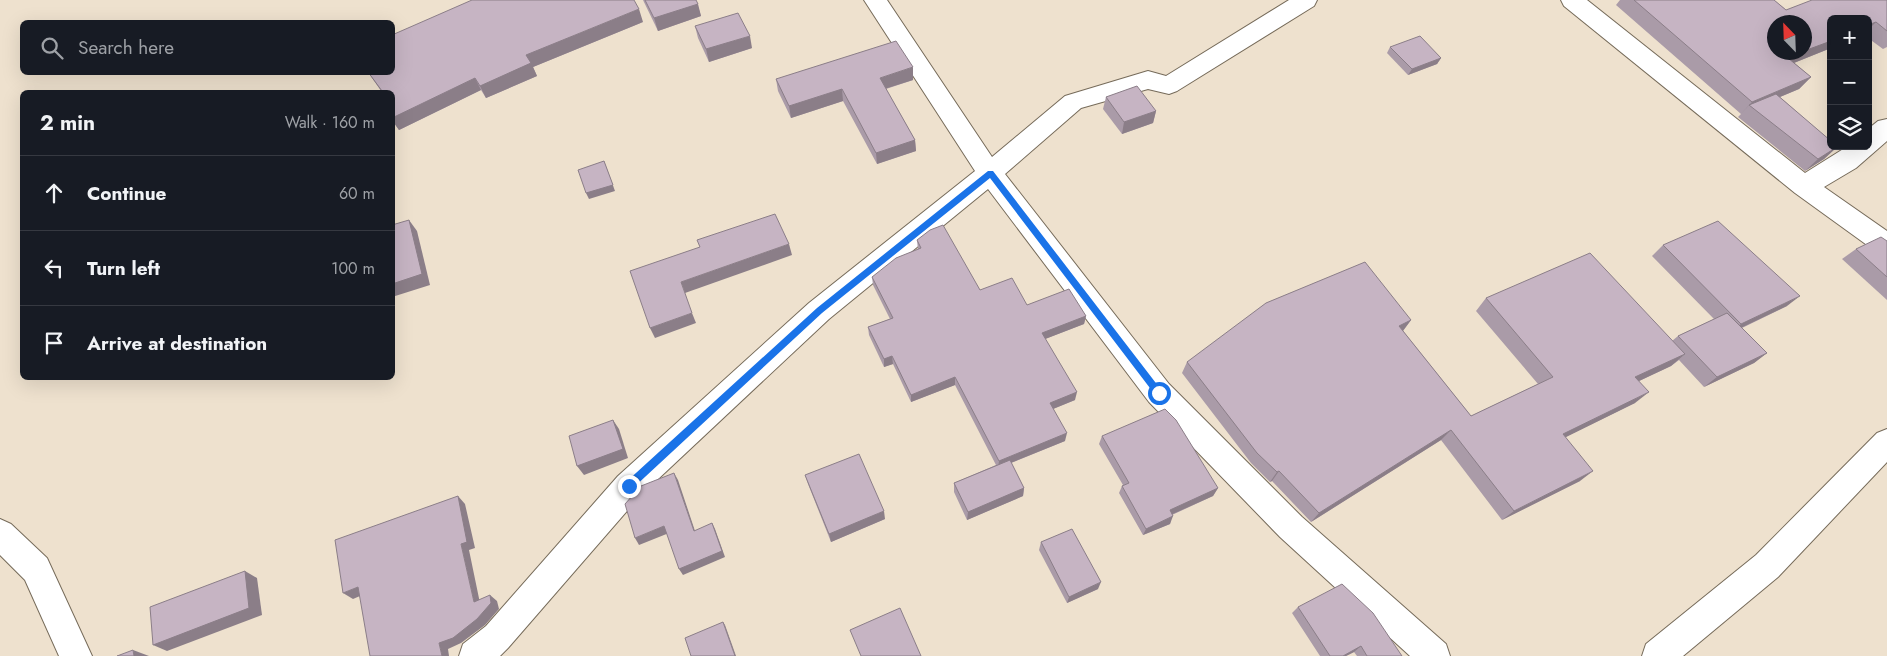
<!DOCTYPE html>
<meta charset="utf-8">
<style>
body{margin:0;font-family:Jost,sans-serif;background:#20242c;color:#f1f3f6}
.controls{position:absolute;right:15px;top:15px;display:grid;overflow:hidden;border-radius:8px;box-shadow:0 5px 20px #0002}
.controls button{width:45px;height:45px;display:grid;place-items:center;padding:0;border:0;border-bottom:1px solid #363941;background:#171b24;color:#f1f3f6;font:25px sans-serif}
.compass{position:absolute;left:1767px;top:15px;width:45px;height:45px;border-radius:50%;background:#171b24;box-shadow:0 5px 20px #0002;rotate:337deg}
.stop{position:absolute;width:15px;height:15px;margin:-11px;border:4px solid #1a73e8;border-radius:50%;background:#fff}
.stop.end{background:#1a73e8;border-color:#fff;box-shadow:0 1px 5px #0008}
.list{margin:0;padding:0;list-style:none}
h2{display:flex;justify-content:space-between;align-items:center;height:65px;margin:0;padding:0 20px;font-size:21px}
h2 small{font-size:16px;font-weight:400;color:#9ea1a6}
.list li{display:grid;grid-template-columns:32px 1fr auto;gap:15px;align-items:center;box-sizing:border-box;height:75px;padding:0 20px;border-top:1px solid #363941}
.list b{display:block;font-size:19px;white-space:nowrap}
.list em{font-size:16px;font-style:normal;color:#9ea1a6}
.icon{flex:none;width:28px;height:28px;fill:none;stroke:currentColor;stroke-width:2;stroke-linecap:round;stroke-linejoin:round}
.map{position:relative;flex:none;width:1887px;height:656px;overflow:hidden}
.search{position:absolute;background:#171b24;box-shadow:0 5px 20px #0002;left:20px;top:20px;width:375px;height:55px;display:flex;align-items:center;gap:12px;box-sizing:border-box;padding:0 18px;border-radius:8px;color:#9ea1a6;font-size:19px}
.panel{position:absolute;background:#171b24;box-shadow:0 5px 20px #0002;left:20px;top:90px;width:375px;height:290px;border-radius:8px}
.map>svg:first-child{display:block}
</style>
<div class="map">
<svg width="1887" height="656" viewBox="0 0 1887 656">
<rect width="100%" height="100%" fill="#eee1ce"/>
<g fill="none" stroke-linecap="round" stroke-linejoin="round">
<defs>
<g id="minor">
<path d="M864,0H887L992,157L1065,96L1148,71L1166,76L1289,0H1317L1314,6L1177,91L1169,94L1148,89L1081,108L1005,174L1169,384L1302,517L1446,644L1450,656H1410L1280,537L1149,402L988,189L829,319L640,496L508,648L500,656H459L463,644L486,626L618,476L809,303L975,171Z"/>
<path d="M1561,0H1587L1805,173L1848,146H1868V129L1878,121L1887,119V141L1856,168L1824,187L1887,231V256L1878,253L1795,193L1564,6Z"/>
<path d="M1887,429V462L1778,577L1683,656H1642L1646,644L1756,555L1877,433Z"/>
<path d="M0,519L11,524L47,558L92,656H59L25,580L0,555Z"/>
</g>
</defs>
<use href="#minor" stroke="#766b5a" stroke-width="2"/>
<use href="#minor" fill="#fff" fill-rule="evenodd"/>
</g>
<g fill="#aa9ba8">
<path d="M643,0H696L701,16L658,31Z"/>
<path d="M1620,0H1774L1786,10L1887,0V47L1883,49L1868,38V19H1831V48L1794,63L1811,77L1799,89L1780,97L1837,147L1824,159L1805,171L1738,117L1742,113L1741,114L1616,5Z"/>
<path d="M643,22L533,67L537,76L486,98L481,90L399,130L392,120V92L381,91L368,72H392Z"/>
<path d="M695,26L752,48L709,62L698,38Z"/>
<path d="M1390,47L1441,58L1437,64L1408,75L1387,53Z"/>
<path d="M776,79L913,80L886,89L915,140L916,151L877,164L843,101L791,118L778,91Z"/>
<path d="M1106,97L1156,111L1153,123L1122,134L1103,109Z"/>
<path d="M917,240L980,290L1027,305L1086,316L1084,324L1045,339L1075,400L1053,409L1065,441L1011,463L1024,488L1023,496L967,520L954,492V483L996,465L955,385L911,402L893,364L884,367L869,335L868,327L890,319L873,285L872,277L918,250Z"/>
<path d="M1887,241V300L1842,259L1856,249Z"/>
<path d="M1663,245L1787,306L1742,328L1767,353L1754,363L1704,387L1679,360L1671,366L1639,381L1635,403L1565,437L1580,481L1502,520L1441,440L1311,522L1272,481L1270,482L1251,463L1182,373L1187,362L1411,320L1403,331L1471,416L1538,384L1476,311L1486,298L1672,341L1678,336L1714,319L1652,256Z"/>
<path d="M1102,436L1218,488L1213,496L1172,515L1170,524L1143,535L1119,493L1122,486L1123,485L1099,444Z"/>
<path d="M805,475L885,519L831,542L808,484Z"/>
<path d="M1041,542L1098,589L1067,603L1039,550Z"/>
<path d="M1298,607L1402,656H1357L1354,652L1346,656H1320L1292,613Z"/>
</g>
<g fill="#8b7e88">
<path d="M698,4L701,16L658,31L654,18Z"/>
<path d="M639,9L643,22L533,67L537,76L486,98L480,86L526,55Z"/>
<path d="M1876,22L1868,30V25Z"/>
<path d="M750,36L752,48L709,62L706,49Z"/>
<path d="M1831,41V48L1776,70L1788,58L1801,52H1804V51Z"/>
<path d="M1441,58L1437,64L1408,75L1412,69Z"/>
<path d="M913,67V80L881,90L880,78Z"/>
<path d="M1811,77L1799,89L1753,108L1749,105L1741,114L1752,102Z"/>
<path d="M475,78L481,90L399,130L392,120V118Z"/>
<path d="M842,89L843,101L791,118L789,106Z"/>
<path d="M1156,111L1153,123L1122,134L1124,122Z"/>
<path d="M915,140L916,151L877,164L876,153Z"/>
<path d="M1837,147L1824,159L1805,171L1818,159Z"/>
<path d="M604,161L615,191L589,199L586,193Z"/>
<path d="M409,220L417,231L430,285L392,297V284Z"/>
<path d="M789,244L792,255L685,293L681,282Z"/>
<path d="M1800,296L1787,306L1728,334L1741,324Z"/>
<path d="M692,313L696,323L655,338L650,328Z"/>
<path d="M1086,316L1084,324L1040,341L1042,333Z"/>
<path d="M1411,320L1402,332L1399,326Z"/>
<path d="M1767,353L1754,363L1704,387L1717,377Z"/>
<path d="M1685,354L1671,366L1622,389L1635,377Z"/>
<path d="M892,356L893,364L884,367V359Z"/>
<path d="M955,377V385L911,402V395Z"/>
<path d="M1077,392L1075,400L1048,411L1050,403Z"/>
<path d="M1649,392L1635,403L1550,445L1563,434Z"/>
<path d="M613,420L619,429L628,458L584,475L577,466Z"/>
<path d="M1451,430L1441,440L1311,522L1319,513Z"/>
<path d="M1067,433L1065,441L998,468L999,461Z"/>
<path d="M1279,471L1272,481L1270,482L1277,472Z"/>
<path d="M1593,471L1580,481L1502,520L1514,511Z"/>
<path d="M674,473L678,480L697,537L694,531Z"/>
<path d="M1024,488L1023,496L967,520L968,512Z"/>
<path d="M1218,488L1213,496L1166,517L1170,510Z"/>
<path d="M458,496L465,504L475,548L469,550L481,608L474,602L461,544Z"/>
<path d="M884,511L885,519L831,542L829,534Z"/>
<path d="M1173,516L1170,524L1143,535L1146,529Z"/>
<path d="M712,523L715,529L725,557L683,575L679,569Z"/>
<path d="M664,526L669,533L639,545L635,538Z"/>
<path d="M245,571L257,578L262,615L167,651L153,645Z"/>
<path d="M1101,582L1098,589L1067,603L1069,597Z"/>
<path d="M358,587L367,593L353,599L343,593Z"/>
<path d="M490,595L497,601L499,609L485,625L461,643L448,649L449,656H442L439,643Z"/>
<path d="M723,622L725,625L736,656H735Z"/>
<path d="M1361,646L1354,652L1346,656H1343Z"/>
<path d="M133,650L149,656H134Z"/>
</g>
<g fill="#c6b4c3" stroke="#8b7e88">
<path d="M472,0H634L639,9L526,55L531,63L480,86L475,78L392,118V92H378L382,91L368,72H392V35Z"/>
<path d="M645,0H696L698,4L654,18Z"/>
<path d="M1634,0H1774L1786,10L1812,0H1887V31L1876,22L1868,25V19H1831V41L1804,51V22H1774V52H1801L1788,58L1811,77L1752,102Z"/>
<path d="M738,13L750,36L706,49L695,26Z"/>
<path d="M1420,36L1441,58L1412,69L1390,47Z"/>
<path d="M896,41L913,67L880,78L915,140L876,153L842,89L789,106L776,79Z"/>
<path d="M1137,86L1156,111L1124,122L1106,97Z"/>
<path d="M1776,94L1831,141V146L1837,147L1818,159L1749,105Z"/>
<path d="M604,161L613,185L586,193L578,170Z"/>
<path d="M775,214L789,244L681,282L692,313L650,328L630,271L700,247L697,240Z"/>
<path d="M409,220L422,274L392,284V225Z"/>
<path d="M1718,221L1800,296L1741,324L1663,245Z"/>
<path d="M943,225L980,290L1012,278L1027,305L1069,289L1086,316L1042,333L1077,392L1050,403L1067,433L999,461L955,377L911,395L892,356L884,359L868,327L893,318L872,277L896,258L921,248L917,240L930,230Z"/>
<path d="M1881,237L1887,241V277L1856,249Z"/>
<path d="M1590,253L1685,354L1635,377L1649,392L1563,434L1593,471L1514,511L1451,430L1319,513L1279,471L1277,472L1257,453L1187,362L1266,303L1365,262L1411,320L1399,326L1471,416L1553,377L1486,298Z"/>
<path d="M1727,313L1767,353L1717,377L1678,336Z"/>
<path d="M1165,409L1176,420L1218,488L1170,510L1173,516L1146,529L1122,486L1129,483L1102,436Z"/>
<path d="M613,420L623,449L577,466L569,436Z"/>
<path d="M859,454L884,511L829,534L805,475Z"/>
<path d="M1010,460L1024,488L968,512L954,483Z"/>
<path d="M674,473L694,531L712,523L722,551L679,569L664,526L635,538L625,504L641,486Z"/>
<path d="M458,496L467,542L461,544L474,602L490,595L491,603L477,619L453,638L439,643L442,656H370L358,587L343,593L335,540Z"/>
<path d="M1072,529L1101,582L1069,597L1041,542Z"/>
<path d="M245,571L249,608L153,645L150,607Z"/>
<path d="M1342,584L1373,613L1402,656H1367L1361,646L1343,656H1330L1298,607Z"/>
<path d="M900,608L921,656H861L850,630Z"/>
<path d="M723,622L735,656H691L685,638Z"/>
<path d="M133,650L134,656H117Z"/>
</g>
<path fill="#1a73e8" d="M988,171H993L1162,391V396H1156L990,178L822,313L632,489H625V483L817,308Z"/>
</svg>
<div class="controls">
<button>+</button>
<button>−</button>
<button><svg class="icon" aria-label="layers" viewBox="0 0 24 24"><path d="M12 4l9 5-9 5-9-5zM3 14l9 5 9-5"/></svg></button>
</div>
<svg class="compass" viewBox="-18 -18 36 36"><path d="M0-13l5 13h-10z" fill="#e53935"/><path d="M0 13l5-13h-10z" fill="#9ea1a6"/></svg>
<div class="stop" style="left:1159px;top:393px"></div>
<div class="stop end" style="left:629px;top:486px"></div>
<div class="search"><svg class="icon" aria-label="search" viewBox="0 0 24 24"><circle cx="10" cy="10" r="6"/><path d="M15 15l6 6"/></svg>Search here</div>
<section class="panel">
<h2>2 min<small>Walk · 160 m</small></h2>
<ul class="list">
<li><svg class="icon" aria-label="ahead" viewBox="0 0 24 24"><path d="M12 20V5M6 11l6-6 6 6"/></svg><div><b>Continue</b></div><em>60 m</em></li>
<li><svg class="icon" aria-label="left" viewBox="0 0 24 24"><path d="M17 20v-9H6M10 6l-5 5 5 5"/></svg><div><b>Turn left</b></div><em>100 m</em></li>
<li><svg class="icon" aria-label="arrive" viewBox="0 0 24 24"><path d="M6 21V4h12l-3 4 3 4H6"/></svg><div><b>Arrive at destination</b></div></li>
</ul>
</section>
</div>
